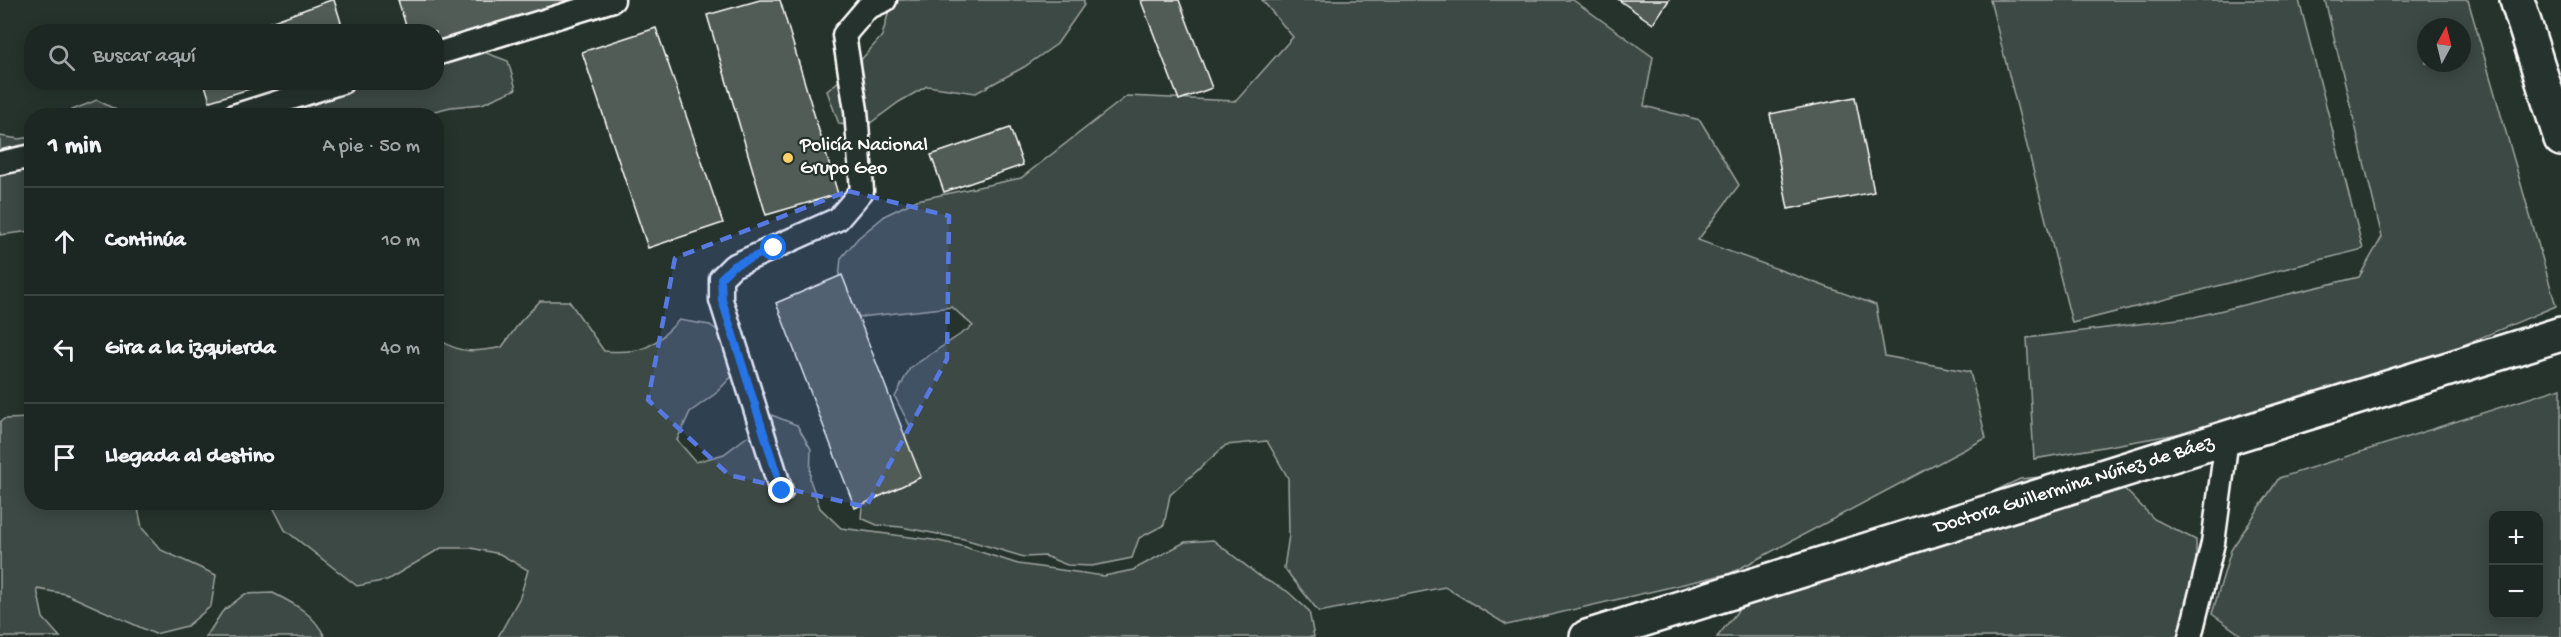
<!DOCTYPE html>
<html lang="es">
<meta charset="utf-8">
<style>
body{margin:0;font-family:"Gochi Hand",sans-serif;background:#252e2a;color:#f1f3f6}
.controls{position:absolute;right:18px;bottom:18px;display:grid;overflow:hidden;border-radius:12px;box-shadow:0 3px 15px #0003}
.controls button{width:54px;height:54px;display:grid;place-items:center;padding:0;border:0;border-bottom:2px solid #3a4340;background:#1c2622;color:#f1f3f6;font:30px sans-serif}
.compass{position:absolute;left:2417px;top:18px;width:54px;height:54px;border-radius:50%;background:#1c2622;box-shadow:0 3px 15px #0003;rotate:7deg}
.stop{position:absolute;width:18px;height:18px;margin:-14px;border:4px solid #1a73e8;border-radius:50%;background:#fff}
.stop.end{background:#1a73e8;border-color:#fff;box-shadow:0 2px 6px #0008}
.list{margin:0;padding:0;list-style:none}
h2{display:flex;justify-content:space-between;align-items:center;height:78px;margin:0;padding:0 24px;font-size:26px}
h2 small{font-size:20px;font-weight:400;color:#a0a5a5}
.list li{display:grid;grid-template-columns:39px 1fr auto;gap:18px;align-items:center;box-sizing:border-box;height:108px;padding:0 24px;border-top:2px solid #3a4340}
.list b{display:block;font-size:22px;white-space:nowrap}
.list em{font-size:20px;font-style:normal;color:#a0a5a5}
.icon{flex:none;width:33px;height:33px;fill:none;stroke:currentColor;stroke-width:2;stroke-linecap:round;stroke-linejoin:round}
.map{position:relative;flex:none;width:2561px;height:637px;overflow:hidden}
.search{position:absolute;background:#1c2622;box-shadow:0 3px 15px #0003;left:24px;top:24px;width:420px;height:66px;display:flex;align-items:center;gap:15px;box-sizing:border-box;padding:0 21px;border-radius:24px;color:#a0a5a5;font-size:22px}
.panel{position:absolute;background:#1c2622;box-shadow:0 3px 15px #0003;left:24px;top:108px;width:420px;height:402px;border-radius:24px}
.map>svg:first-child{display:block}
</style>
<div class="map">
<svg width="2561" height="637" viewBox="0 0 2561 637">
<rect width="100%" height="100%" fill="#26332d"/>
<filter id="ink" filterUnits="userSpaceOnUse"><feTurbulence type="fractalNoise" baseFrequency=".0167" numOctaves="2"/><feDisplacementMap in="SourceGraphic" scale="12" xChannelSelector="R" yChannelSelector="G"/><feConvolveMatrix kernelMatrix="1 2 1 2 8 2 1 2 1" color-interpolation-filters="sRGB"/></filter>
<g filter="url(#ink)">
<g fill="#3e4944" stroke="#9ea4a2" stroke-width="1.5" fill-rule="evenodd">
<path d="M892,0H1084V5L1057,44L1024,67L976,93L927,86L899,102L865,127L839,124L827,91L852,70L882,36Z"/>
<path d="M1262,0H1573L1653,57L1644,106L1700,120L1739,185L1698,240L1876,305L1885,356L1970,372L1986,438L1731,573L1507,625L1445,587L1319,612L1284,568L1289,535L1288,478L1267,441L1226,445L1170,495L1164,525L1139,538L1132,558L1092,566L1067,565L1045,556L1024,557L964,539L901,527L877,525L861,518L863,497L879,483L910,426L895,397L910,368L973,326L952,307L860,317L837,296L841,258L858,238L886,215L917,200L1021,178L1127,96L1236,101L1293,37Z"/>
<path d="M1990,0H2299L2363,249L2072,323Z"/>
<path d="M2325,0H2468L2556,306L2356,390L2183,433L2034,459L2027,338L2194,317L2359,277L2382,237ZM2426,27H2462V63H2426Z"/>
<path d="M481,51L508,61L516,89L482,104L451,107L418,115L266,116L294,83L436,82L437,62Z"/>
<path d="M97,100L126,115H66L70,111Z"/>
<path d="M0,136L19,139L31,137V231L0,235Z"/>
<path d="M540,301H569L604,351C643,354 652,348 679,320L710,325L732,341L737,371L715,394L690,412L677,440L696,462L724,454L748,436L769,414L797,425L811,449L810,480L820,508L841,528L933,540L962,546L1018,564L1104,576L1133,570L1185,542L1213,540L1262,578L1287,591L1309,611L1314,637H498L520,597L528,570L500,554L471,548H441L387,580L357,586L285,530L271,503L436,502L437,337C457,355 478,352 502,347L520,322Z"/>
<path d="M2561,388V637H2244L2212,614L2231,550L2279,478ZM2494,516H2538V614H2494Z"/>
<path d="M31,418L32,502L137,503L142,528L161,550L216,575L211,606L187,626L155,634L66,594L37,589L43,618L60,637H0V422L4,419Z"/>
<path d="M2106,470L2154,519L2196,540V589L2182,637H1717L1752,593L1911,530L2020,479Z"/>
<path d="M273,593C295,604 314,614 325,637H206L222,612L245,594Z"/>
</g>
<g fill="#515c57" stroke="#fff" stroke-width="1.5">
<path d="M331,0H334L344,32H255L254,28Z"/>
<path d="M398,0H578L436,43V32H408Z"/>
<path d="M760,0H780L838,194L766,215L707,15Z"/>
<path d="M1145,0H1179L1212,88L1179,100L1141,1Z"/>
<path d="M1619,0H1669L1653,24Z"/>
<path d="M656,28L723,223L648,248L582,52Z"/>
<path d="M204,82H254L256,87L210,101Z"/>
<path d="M272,82H295L274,90Z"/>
<path d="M1855,97L1874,192L1788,209L1770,114Z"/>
<path d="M1010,128L1023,165L944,192L931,155Z"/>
<path d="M842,275L921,477L855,508L776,303Z"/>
</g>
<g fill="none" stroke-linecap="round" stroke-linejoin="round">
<defs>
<g id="lane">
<path d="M436,54L613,0"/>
<path d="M234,116L342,82"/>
<path d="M0,163L32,156"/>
<path d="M781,491L721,300V278L733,266L838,219L862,191L856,110L844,35L867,8L885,0"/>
<path d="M2190,637L2213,543L2227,438"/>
</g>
<g id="secondary">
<path id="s1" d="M1587,637L2561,334"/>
</g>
<path id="primary" d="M2517,0L2561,139"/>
</defs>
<use href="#lane" stroke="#fff" stroke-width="27"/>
<use href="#secondary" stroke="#fff" stroke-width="38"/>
<use href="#primary" stroke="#fff" stroke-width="38"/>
<use href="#lane" stroke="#26332d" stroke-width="22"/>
<use href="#secondary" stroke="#26332d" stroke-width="33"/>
<use href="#primary" stroke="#26332d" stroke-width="33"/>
</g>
</g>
<g fill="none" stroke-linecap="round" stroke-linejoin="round" filter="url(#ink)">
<path stroke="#1a73e8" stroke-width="8" d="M774,248L733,266L721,278L722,300L782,491"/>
</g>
<path fill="#567ae2" fill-opacity="0.2" stroke="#567ae2" stroke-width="4.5" stroke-dasharray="12 8" stroke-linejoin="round" d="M848,191L949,216L947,359L866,507L729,475L648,400L675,258Z"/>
<circle fill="#ffd166" stroke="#26332d" stroke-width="2" cx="788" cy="158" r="6"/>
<g text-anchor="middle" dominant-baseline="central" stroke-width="4.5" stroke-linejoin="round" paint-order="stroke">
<g font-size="20" fill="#fff" stroke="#26332d" text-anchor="start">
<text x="800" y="146">Policía Nacional<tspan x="800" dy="23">Grupo Geo</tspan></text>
</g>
<g font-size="20" fill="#fff" stroke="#26332d">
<text stroke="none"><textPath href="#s1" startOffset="510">Doctora Guillermina Núñez de Báez</textPath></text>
</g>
</g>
</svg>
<div class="controls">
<button>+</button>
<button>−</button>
</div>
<svg class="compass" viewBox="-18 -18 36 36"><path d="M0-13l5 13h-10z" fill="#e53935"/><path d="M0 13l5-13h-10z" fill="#a0a5a5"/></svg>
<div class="stop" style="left:774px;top:248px"></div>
<div class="stop end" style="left:782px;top:491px"></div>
<div class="search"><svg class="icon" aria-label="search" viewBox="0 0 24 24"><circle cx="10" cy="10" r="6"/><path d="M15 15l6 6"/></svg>Buscar aquí</div>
<section class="panel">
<h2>1 min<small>A pie · 50 m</small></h2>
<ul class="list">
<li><svg class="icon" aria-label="ahead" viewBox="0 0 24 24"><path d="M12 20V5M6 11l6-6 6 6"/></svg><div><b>Continúa</b></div><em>10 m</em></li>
<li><svg class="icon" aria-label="left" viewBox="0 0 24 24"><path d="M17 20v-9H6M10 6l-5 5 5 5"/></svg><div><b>Gira a la izquierda</b></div><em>40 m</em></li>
<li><svg class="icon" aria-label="arrive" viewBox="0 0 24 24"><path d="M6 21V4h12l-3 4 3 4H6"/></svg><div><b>Llegada al destino</b></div></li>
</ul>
</section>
</div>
